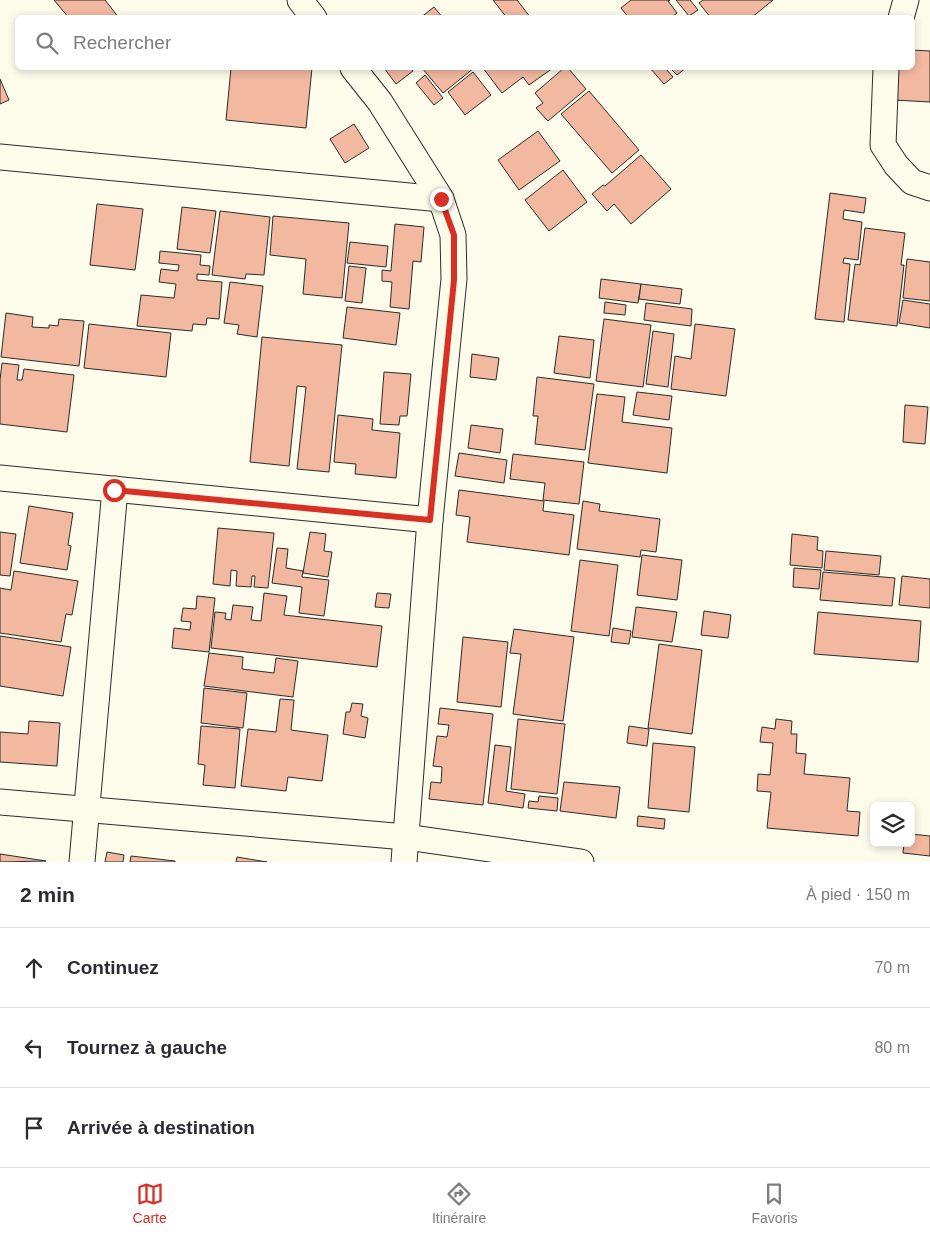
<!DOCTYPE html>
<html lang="fr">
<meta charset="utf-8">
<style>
body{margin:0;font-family:Helvetica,sans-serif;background:#f2f2f3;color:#2b2b33}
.controls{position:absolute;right:15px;bottom:15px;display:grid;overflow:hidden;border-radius:8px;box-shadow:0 2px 8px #0003}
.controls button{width:45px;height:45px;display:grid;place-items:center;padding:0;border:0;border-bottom:1px solid #e1e1e2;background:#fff;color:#2b2b33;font:25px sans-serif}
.stop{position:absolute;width:15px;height:15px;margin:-11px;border:4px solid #d93025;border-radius:50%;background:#fff}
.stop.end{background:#d93025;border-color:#fff;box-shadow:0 1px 5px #0008}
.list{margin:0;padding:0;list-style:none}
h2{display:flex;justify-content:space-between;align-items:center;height:65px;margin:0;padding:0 20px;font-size:21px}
h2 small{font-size:16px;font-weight:400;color:#7c7c81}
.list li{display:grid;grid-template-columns:32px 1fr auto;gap:15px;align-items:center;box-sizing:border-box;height:80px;padding:0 20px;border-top:1px solid #e1e1e2}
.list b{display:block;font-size:19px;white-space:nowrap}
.list em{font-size:16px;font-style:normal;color:#7c7c81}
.icon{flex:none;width:28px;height:28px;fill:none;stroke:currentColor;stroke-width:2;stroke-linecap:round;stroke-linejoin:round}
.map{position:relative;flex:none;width:930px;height:862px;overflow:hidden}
.search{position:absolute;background:#fff;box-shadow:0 2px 8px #0003;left:15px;right:15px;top:15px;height:55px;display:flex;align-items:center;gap:12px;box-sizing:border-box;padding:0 18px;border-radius:8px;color:#7c7c81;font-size:19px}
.sheet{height:305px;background:#fff}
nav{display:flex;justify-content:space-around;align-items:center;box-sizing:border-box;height:70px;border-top:1px solid #e1e1e2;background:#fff;font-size:14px;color:#7c7c81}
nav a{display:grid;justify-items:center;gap:2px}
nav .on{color:#d93025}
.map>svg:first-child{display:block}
</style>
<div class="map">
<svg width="930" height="862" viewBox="0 0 930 862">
<rect width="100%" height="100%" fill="#fdfbea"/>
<g fill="#f2b8a0" stroke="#2b2b2b">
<path d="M54,0H105L119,18H69Z"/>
<path d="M493,0H517L531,18H507Z"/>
<path d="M631,0H670L668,1L677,13L671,18H629L621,8Z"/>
<path d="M676,0H690L698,10L689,16Z"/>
<path d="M703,0H773L751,18H711L699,3Z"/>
<path d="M434,7L443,18H420Z"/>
<path d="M912,50L930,51V102L894,100L896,68H912Z"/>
<path d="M231,68H312L306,128L226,120Z"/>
<path d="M384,68H410L413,71L396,84Z"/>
<path d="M422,68H474L443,93Z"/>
<path d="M483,68H553L529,85L523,77L502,93Z"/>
<path d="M564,68H568L586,89L548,121L536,108L543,103L535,93Z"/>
<path d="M650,68H665L673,77L664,84Z"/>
<path d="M670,68H686L677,75Z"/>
<path d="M473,72L491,95L465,115L448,92Z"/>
<path d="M425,75L443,98L434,105L416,83Z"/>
<path d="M0,79L9,100L0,104Z"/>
<path d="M589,91L639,150L612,173L561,114Z"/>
<path d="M354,124L369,148L345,163L330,139Z"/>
<path d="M538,131L560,161L519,190L498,160Z"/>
<path d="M641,155L671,189L631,224L614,204L607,211L592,194L603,185L605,186Z"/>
<path d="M563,170L587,202L549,231L525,200Z"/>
<path d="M830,193L866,198L864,213L844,210L843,219L862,222L858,260L844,258L843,263L850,264L844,322L815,319Z"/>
<path d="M97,204L143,209L135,270L90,265Z"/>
<path d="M182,207L216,211L210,253L177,249Z"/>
<path d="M220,211L270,217L264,275L246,274L245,279L212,275Z"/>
<path d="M273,216L349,223L342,298L303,294L306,259L270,255Z"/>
<path d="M395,224L424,227L421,262L413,261L409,309L390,307L392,282L382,281V270L391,271Z"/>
<path d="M865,228L905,233L901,265H904L897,326L848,320L855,264L860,265Z"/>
<path d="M350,242L388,246L386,267L347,263Z"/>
<path d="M160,251L201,255L200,265L210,266L209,275L197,274V280L222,282L219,319L207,318L206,325L193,324L192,331L137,326L141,295L174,298L176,284L159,282L161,269L178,271L179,265L159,263Z"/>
<path d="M907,259L930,262V301L903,298Z"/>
<path d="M349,266L366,268L362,303L345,301Z"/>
<path d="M601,279L641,284L638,303L599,298Z"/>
<path d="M230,282L263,286L257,337L237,334L239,325L224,323Z"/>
<path d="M641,284L682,289L680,304L639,299Z"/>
<path d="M903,300L930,304V328L899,323Z"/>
<path d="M605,302L626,305L625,315L604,313Z"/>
<path d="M646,303L692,309L691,326L644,320Z"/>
<path d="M347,307L400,313L396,345L343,338Z"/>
<path d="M6,313L33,317L32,327L49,328V325L58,326L59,319L84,321L79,366L1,357Z"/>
<path d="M604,319L651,325L643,387L596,381Z"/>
<path d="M89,324L171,333L166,377L84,368Z"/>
<path d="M695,324L735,329L726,396L671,389L675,356L691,359Z"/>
<path d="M653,331L674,334L668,387L646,384Z"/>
<path d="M559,336L594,340L590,378L554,373Z"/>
<path d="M262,337L342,345L329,472L297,469L306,387L297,386L289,466L250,462Z"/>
<path d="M472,354L499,358L496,380L470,377Z"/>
<path d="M2,363L19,365L17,380H22L24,369L74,375L67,432L0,424V380Z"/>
<path d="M384,372L411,374L407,416H400L399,425L380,424Z"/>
<path d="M537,377L594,384L585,450L535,444L538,416H533Z"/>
<path d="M637,392L672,396L669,420L633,415Z"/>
<path d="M597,394L625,397L622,422L672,428L667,473L588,463Z"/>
<path d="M905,405L928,407L925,444L903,442Z"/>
<path d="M338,415L373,419L372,430L400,433L396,478L355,474L356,464L334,462Z"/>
<path d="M471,425L503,429L500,453L468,448Z"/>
<path d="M459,453L507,460L504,483L455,476Z"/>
<path d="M513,454L584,462L579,504L543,500L545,483L510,479Z"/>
<path d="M459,490L544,501L543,511L574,515L569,555L467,542L470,517L456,515Z"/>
<path d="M583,501L600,504L599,511L660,519L656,552L641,550L640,557L577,549Z"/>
<path d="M29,506L73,513L68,545L71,546L67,570L20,563Z"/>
<path d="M218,528L274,533L268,588L254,587L255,576H252L251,587L236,586L237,571L231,570L230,586L213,584Z"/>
<path d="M0,532L16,534L10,576L0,575Z"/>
<path d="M310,532L326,534L324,551L332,552L328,577L303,573Z"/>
<path d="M792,534L818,537L817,550L823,551L822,568L790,565Z"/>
<path d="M277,548L288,549L286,568L303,571L302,577L329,580L324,616L299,613L302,587L272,583Z"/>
<path d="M826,551L881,556L879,575L824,570Z"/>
<path d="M642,555L682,560L677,600L637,595Z"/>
<path d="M580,560L618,565L609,636L571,631Z"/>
<path d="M794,568L821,570L819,589L793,587Z"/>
<path d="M14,571L78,581L72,615L66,614L61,642L0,633V588L11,590Z"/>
<path d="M823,572L895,578L892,606L820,600Z"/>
<path d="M902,576L930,579V608L899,605Z"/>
<path d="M264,593L287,596L284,615L382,626L377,667L211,648L215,612L226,613L225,619L231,620L233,605L253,607L251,620L261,621Z"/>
<path d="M377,593L391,594L389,608L375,607Z"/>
<path d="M197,596L215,598L209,652L172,648L174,628L190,630L191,622L181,621L183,608L196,609Z"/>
<path d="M636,607L677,612L672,642L632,637Z"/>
<path d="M704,611L731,615L728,638L701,635Z"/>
<path d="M818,612L921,621L918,662L814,654Z"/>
<path d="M613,628L631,631L629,644L611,642Z"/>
<path d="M514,629L574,637L563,721L513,714L521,654L510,653Z"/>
<path d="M0,636L71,647L63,696L0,686Z"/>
<path d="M463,637L508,642L501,707L457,702Z"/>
<path d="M659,644L702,650L692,734L648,728Z"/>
<path d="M209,653L243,657L242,669L274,673L276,658L298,661L293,697L204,686Z"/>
<path d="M204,688L247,693L243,728L201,723Z"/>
<path d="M280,699L294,700L291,730L328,735L322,781L288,777L286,791L241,786L248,729L276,732Z"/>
<path d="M352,703L363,704L361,716L368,718L365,738L343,734L346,712H350Z"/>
<path d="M440,708L493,714L483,805L429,799L431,782L441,783L442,767L433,766L437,736L447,737L449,725L438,724Z"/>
<path d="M518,719L565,724L557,794L511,789Z"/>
<path d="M776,719L792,721L791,734H797L796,753L806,754L804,774L850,778L847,811L860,812L858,836L767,828L771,792L757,791L758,774L770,775L773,743L760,742L762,727L775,729Z"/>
<path d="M29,721L60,723L57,766L0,762V732L28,734Z"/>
<path d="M201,726L240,729L235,788L203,785L205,765L198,764Z"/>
<path d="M629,726L649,729L647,746L627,743Z"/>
<path d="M653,743L695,747L689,812L648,808Z"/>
<path d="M495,745L511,747L506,791L525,794L523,808L488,803Z"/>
<path d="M564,782L620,787L616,818L560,811Z"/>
<path d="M539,796L558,798L557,811L528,808L529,801L538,802Z"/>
<path d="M638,816L665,819L664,829L637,826Z"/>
<path d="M911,834L930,836V856L903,853L904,843H911Z"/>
<path d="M107,852L124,855L123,862H105Z"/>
<path d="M0,854L46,861L0,862Z"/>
<path d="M131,856L175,861V862H130Z"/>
<path d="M237,857L267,862H236Z"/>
</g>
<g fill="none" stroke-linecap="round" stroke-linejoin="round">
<defs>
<g id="street">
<path d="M300,0L314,18"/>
<path d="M901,18L906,0"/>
<path d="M353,68L380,102L441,199L453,235L454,279L430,520L404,862"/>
<path d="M886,68L883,145L896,165L912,182L930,188"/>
<path d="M0,157L441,199"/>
<path d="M0,478L430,520"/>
<path d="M0,802L406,837L581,862"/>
<path d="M82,862L115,489"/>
</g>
</defs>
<use href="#street" stroke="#2b2b2b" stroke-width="27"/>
<use href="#street" stroke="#fdfbea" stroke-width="25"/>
</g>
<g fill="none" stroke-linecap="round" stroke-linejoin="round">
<path stroke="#d93025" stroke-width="6" d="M114,490L430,520L454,280V235L441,199"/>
</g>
</svg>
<div class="controls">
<button><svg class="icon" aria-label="layers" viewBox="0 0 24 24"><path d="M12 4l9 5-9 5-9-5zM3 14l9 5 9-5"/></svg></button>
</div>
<div class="stop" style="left:114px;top:490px"></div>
<div class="stop end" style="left:441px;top:199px"></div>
<div class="search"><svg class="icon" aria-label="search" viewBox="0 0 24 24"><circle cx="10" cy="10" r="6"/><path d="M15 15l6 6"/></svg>Rechercher</div>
</div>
<section class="sheet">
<h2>2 min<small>À pied · 150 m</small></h2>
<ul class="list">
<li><svg class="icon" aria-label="ahead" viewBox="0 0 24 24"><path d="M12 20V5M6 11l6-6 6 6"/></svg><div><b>Continuez</b></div><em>70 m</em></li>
<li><svg class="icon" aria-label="left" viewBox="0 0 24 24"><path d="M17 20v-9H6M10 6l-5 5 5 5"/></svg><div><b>Tournez à gauche</b></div><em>80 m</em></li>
<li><svg class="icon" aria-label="arrive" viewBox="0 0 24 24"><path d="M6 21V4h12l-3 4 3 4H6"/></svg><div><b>Arrivée à destination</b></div></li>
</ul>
</section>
<nav>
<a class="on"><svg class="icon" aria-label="map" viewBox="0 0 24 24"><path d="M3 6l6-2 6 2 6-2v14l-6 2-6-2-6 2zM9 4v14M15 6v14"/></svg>Carte</a>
<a><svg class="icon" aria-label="directions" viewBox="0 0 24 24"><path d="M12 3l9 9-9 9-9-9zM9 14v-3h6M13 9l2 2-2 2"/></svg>Itinéraire</a>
<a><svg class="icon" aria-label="saved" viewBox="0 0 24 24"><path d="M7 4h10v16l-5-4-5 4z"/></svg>Favoris</a>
</nav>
